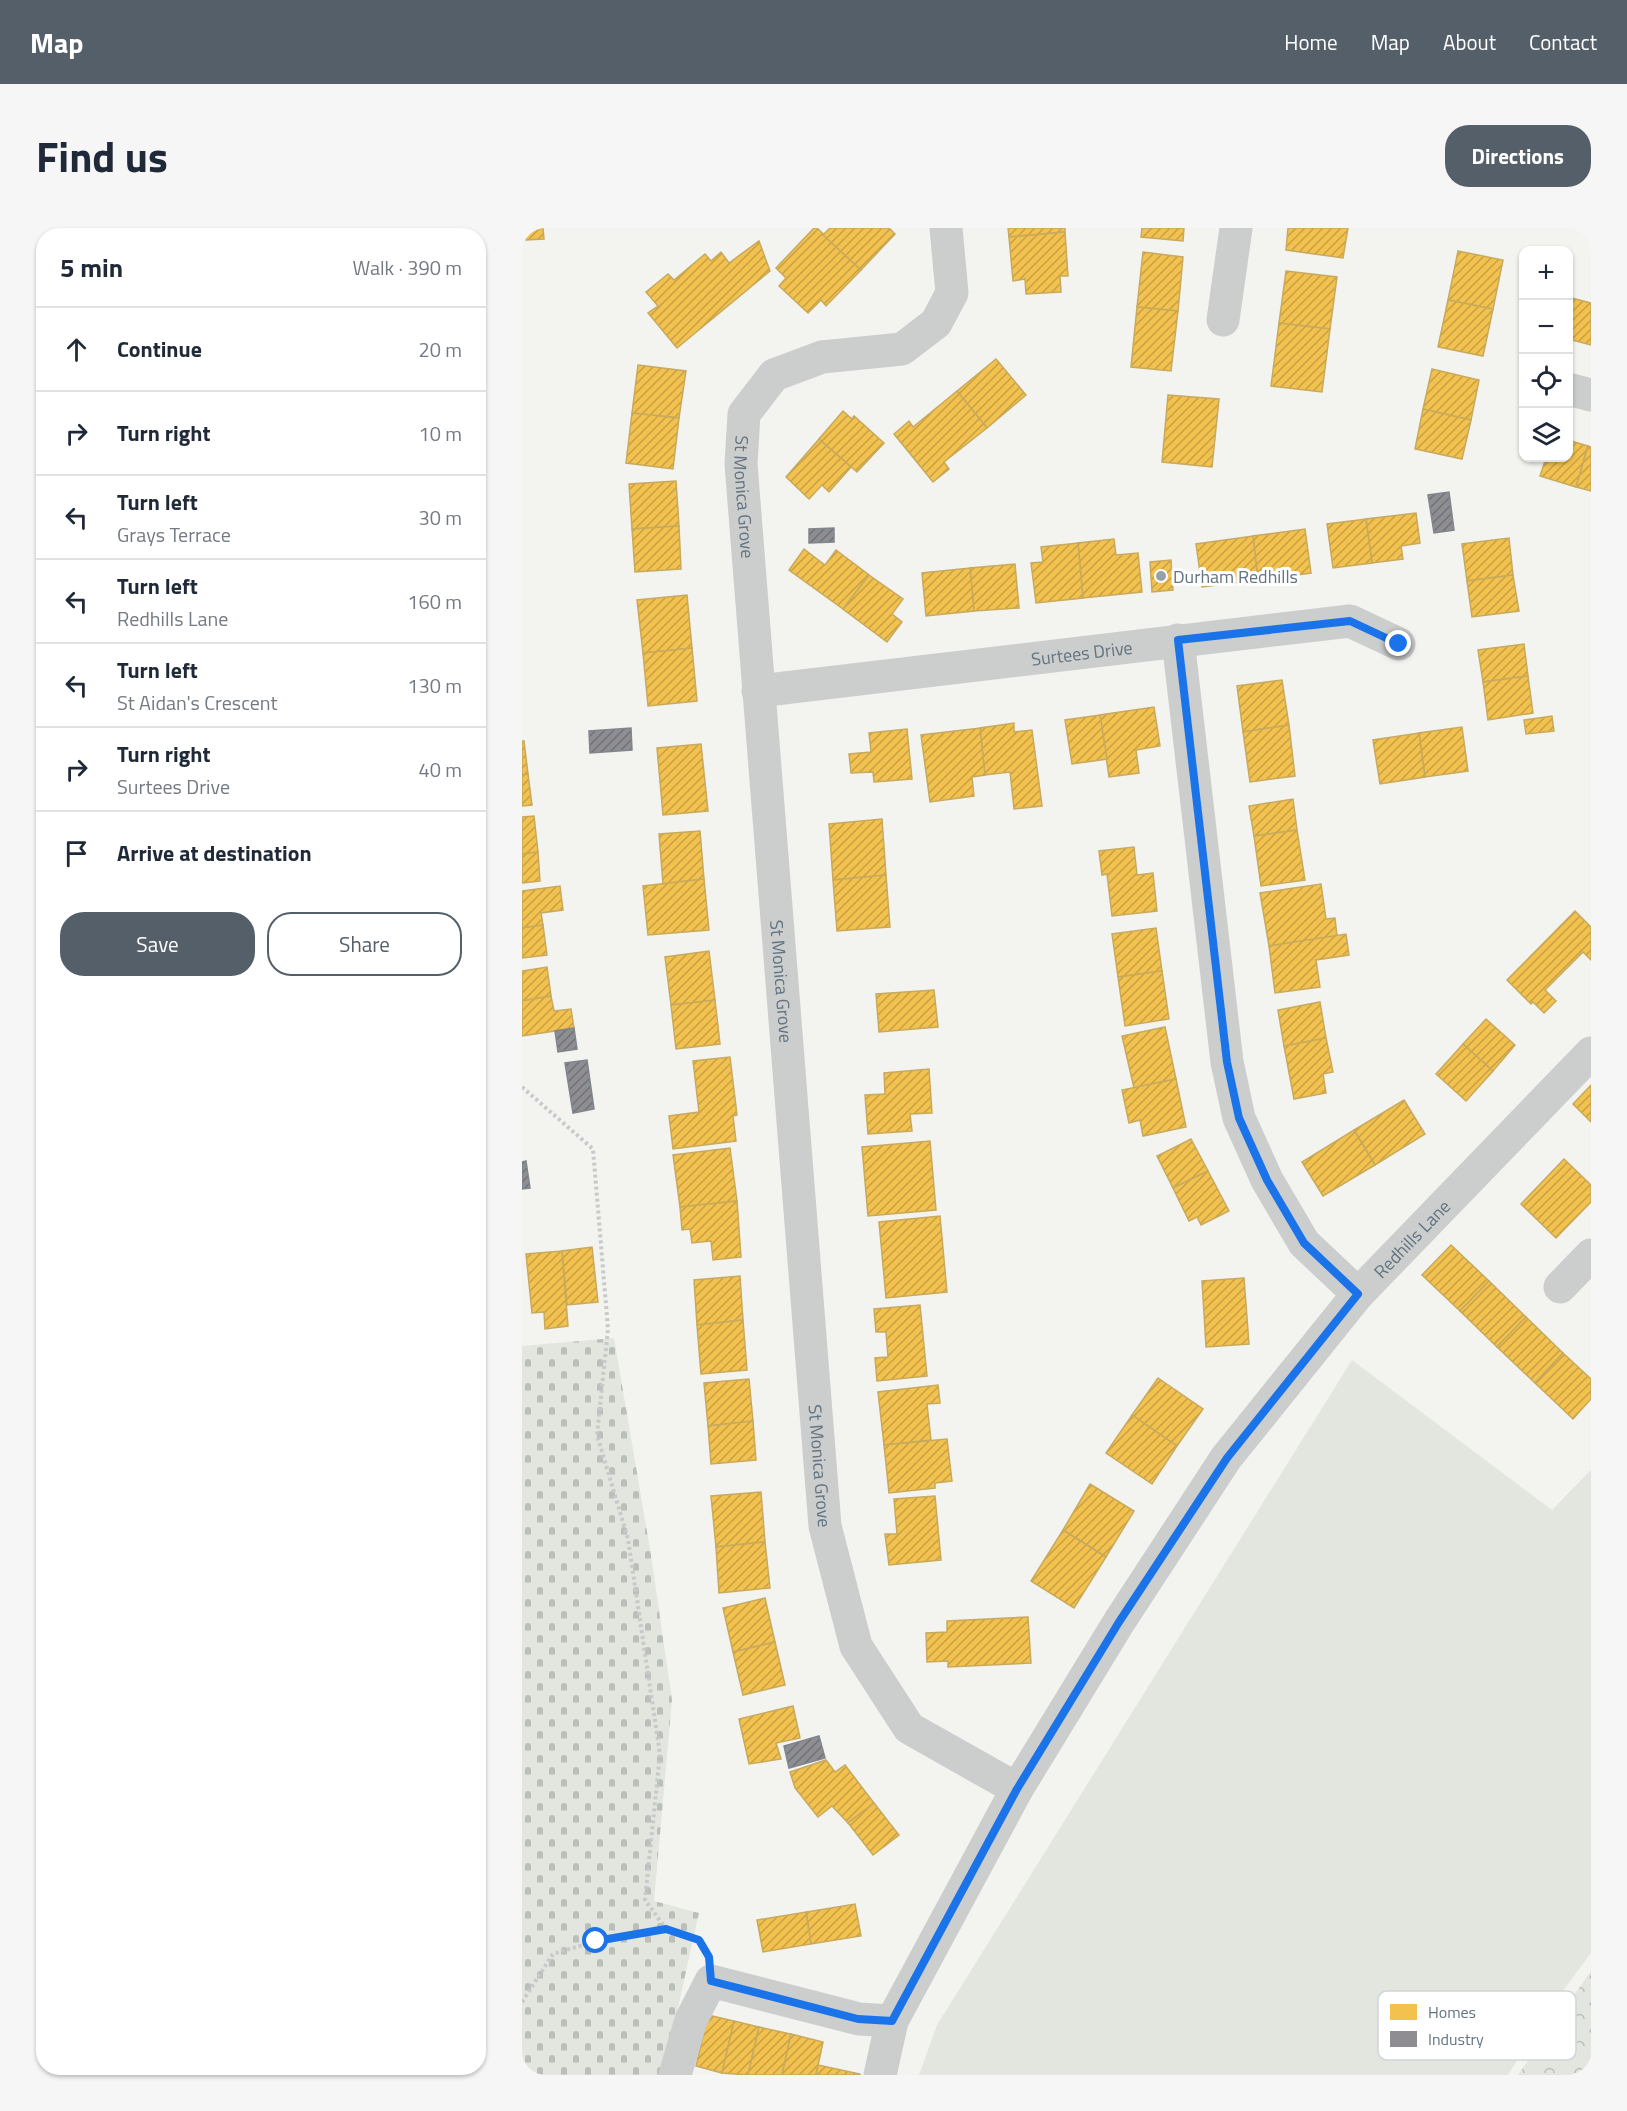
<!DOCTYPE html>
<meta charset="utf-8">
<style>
body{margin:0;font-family:"Titillium Web",sans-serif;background:#f6f6f7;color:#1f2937}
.controls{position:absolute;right:18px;top:18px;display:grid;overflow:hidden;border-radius:12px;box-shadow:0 2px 4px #0004}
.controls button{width:54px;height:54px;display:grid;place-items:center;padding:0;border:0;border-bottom:2px solid #e0e1e3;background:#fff;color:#1f2937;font:30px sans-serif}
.stop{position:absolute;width:18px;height:18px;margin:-14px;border:4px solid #1a73e8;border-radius:50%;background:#fff}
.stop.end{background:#1a73e8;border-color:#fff;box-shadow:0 2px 6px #0008}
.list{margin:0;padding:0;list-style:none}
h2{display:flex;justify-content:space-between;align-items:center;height:78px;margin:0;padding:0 24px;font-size:26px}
h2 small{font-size:20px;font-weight:400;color:#747a83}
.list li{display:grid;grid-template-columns:39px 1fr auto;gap:18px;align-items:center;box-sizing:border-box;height:84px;padding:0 24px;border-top:2px solid #e0e1e3}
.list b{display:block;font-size:22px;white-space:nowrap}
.list p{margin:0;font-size:20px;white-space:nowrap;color:#747a83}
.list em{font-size:20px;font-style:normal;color:#747a83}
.actions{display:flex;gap:12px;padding:18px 24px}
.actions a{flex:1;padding:14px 0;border:2px solid #545f6a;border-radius:24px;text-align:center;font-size:21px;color:#545f6a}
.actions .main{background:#545f6a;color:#fff}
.icon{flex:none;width:33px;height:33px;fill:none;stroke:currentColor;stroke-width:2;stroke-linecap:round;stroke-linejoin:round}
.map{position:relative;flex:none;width:1069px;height:1847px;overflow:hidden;border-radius:24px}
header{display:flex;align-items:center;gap:36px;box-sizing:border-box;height:84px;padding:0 30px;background:#545f6a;color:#fff}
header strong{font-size:28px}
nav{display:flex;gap:33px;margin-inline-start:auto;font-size:21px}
.intro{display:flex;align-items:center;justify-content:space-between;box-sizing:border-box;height:144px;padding:0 36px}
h1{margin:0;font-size:42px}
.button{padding:15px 27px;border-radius:24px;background:#545f6a;color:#fff;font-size:21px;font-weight:700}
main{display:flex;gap:36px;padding:0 36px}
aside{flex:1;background:#fff;border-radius:24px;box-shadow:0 2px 4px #0004}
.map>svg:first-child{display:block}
</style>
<header>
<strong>Map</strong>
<nav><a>Home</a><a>Map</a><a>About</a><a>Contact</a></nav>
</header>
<div class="intro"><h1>Find us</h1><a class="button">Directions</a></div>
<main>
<aside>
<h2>5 min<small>Walk · 390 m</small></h2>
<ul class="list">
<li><svg class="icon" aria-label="ahead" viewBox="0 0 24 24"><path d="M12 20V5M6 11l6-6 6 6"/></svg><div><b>Continue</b></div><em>20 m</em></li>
<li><svg class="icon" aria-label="right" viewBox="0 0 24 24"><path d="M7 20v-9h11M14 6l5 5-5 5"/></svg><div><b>Turn right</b></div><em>10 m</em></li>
<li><svg class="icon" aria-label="left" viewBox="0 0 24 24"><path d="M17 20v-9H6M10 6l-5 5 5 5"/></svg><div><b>Turn left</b><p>Grays Terrace</p></div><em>30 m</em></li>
<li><svg class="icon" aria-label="left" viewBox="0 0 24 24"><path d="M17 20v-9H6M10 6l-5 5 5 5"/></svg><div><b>Turn left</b><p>Redhills Lane</p></div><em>160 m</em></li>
<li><svg class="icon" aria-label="left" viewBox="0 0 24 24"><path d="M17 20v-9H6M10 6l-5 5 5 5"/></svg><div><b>Turn left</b><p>St Aidan's Crescent</p></div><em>130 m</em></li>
<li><svg class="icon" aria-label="right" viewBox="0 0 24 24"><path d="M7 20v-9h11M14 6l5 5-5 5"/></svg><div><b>Turn right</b><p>Surtees Drive</p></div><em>40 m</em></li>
<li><svg class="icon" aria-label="arrive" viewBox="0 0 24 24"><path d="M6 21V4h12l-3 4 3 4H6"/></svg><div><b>Arrive at destination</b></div></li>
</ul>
<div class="actions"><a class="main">Save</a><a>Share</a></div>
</aside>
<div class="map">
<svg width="1069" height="1847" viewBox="0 0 1069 1847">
<defs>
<pattern id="forest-crowns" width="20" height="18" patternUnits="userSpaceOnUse" patternTransform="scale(1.5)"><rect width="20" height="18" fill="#e2e6de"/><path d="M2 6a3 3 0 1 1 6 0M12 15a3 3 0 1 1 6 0" fill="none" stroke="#bbbfb9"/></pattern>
<pattern id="cemetery-stones" width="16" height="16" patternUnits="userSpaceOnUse" patternTransform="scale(1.5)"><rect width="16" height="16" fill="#e2e6de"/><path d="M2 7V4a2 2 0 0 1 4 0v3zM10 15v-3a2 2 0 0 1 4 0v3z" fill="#bbbfb9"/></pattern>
<pattern id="homes-hatch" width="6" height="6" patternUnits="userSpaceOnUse" patternTransform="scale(1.5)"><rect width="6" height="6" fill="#f2c14e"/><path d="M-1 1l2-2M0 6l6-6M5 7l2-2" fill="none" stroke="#c7a146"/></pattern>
<pattern id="industry-hatch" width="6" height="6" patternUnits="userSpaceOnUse" patternTransform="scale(1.5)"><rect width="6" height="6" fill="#8d8d92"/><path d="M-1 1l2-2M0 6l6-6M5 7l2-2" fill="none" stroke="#717277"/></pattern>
</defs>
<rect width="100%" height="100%" fill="#f3f3f0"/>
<path fill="url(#forest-crowns)" d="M1069,1743V1847H996Z"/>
<path fill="url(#cemetery-stones)" d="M92,1110L129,1327L150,1472L132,1673L177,1685L141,1847H0V1118Z"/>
<path fill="#e2e6de" d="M830,1132L1030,1282L1069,1242V1725L1022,1788L986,1847H397L415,1797Z"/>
<g fill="url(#homes-hatch)" stroke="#c7aa5d" stroke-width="1.5">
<path d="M3,0H21L22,11L4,12Z"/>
<path d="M292,0H295L339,42L304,78L299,72L286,85L257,58L264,50L254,40Z"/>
<path d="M308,0H367L373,6L339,42L301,7Z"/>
<path d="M486,0H543V4L487,9Z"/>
<path d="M620,0H662L661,13L619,9Z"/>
<path d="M766,0H826L821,30L764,22Z"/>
<path d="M543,4L546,48H538L539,64L504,66L503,51L491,53L487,9Z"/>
<path d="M237,13L248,43L155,120L126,85L136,78L124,64L146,46L152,52L183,26L189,33L199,24L207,35Z"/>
<path d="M936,23L981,32L971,81L926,72Z"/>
<path d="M621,24L661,29L656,83L615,79Z"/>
<path d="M764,43L815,49L808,101L757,95Z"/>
<path d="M1046,69L1069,75V117L1046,111Z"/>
<path d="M926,72L971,81L961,128L916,119Z"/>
<path d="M615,79L656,83L649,143L609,139Z"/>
<path d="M757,95L808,101L800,164L749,158Z"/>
<path d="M474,131L504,167L465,200L435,163Z"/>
<path d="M116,137L164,143L157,190L110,185Z"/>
<path d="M910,141L957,152L949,192L901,181Z"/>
<path d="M435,163L465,200L422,234L427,241L411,254L372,206L387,193L391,199Z"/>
<path d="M646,167L697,171L690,239L640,234Z"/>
<path d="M901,181L949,192L940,231L893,221Z"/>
<path d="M321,183L330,191L332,188L362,215L335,244L297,211Z"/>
<path d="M110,185L157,190L151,241L104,235Z"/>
<path d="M297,211L329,239L307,264L300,257L287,271L264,249Z"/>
<path d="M1046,212L1066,218L1054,259L1018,248L1024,230H1046Z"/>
<path d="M1066,218L1069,219V263L1054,259Z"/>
<path d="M154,253L157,298L110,301L107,256Z"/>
<path d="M894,285L898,315L879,318L881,331L850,335L844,291Z"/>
<path d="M844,291L850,335L811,340L805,296Z"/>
<path d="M157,298L159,341L113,344L110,301Z"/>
<path d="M783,301L789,345L736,352L731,308Z"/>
<path d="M731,308L736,352L680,359L674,316Z"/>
<path d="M987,310L991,347L945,353L940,316Z"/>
<path d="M592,311L594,327L616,325L620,364L561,370L556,315Z"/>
<path d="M556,315L561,370L514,375L509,335L521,334L519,319Z"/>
<path d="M282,321L303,337L314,322L347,347L321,381L267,342Z"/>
<path d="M649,332L651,362L630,364L628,334Z"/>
<path d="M493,336L497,380L452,383L448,340Z"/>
<path d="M448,340L452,383L404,388L400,345Z"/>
<path d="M347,347L381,371L370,386L380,394L365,414L321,381Z"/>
<path d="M991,347L997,383L950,389L945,353Z"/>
<path d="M165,367L170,420L121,425L115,372Z"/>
<path d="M1002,416L1006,448L961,454L956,422Z"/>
<path d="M170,420L175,473L126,478L121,425Z"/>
<path d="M1006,448L1011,485L966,492L961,454Z"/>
<path d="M760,452L767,497L721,504L715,458Z"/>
<path d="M632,479L638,518L614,522L617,545L587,549L578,487Z"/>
<path d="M578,487L585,531L550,536L543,492Z"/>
<path d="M1030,488L1032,503L1004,506L1002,492Z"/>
<path d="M492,495V504L510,502L520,578L492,581L488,544L463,547L458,500Z"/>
<path d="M767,497L773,548L728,554L721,504Z"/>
<path d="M940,499L946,543L903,549L897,505Z"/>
<path d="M458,500L463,547L450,549L452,568L408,574L399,507Z"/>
<path d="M385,501L390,551L352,554L351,544L329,545L327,526L349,524L347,505Z"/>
<path d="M897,505L903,549L858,556L851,512Z"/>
<path d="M0,513H2L6,546L0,547Z"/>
<path d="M179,516L186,583L141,587L135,520Z"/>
<path d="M6,546L10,577L0,578V547Z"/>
<path d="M771,571L775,602L732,608L727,578Z"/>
<path d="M12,588L16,624L0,626V589Z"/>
<path d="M360,591L364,647L311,652L307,596Z"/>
<path d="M775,602L783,652L739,658L732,608Z"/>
<path d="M178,603L182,651L141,656L137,606Z"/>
<path d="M612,619L615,647L631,645L635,683L590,688L585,646L580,647L577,623Z"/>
<path d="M16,624L18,653L0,655V626Z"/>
<path d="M364,647L368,699L315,703L311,652Z"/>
<path d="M182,651L187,702L126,707L121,658Z"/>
<path d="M799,656L804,691L813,690L815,708L747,718L738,665Z"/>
<path d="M38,658L41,682L19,685L21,697L0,700V663Z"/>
<path d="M1053,683L1069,699V732L1061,724L1023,762L1034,773L1022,785L1011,774L1009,776L985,752Z"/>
<path d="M21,697L25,727L0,730V700Z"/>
<path d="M634,700L640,743L596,749L590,706Z"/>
<path d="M824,706L827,727L794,732L798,759L753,765L747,718Z"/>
<path d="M187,723L193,772L149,777L143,729Z"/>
<path d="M25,739L29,768L0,773V743Z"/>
<path d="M640,743L647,791L603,798L596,749Z"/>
<path d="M412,762L416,799L357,804L354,766Z"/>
<path d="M29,768L32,783L49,781L52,800L0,808V773Z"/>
<path d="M193,772L198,816L154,821L149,777Z"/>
<path d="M798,774L804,810L762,818L756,782Z"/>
<path d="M964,791L993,817L971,843L941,816Z"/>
<path d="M643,799L654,851L612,860L600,808Z"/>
<path d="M804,810L811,844L801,846L804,865L772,871L762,818Z"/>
<path d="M941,816L971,843L944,873L914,846Z"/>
<path d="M208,829L215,887L211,888L214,913L151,921L147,888L177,884L171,833Z"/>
<path d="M407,841L410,885L388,886L390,903L346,906L343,867L363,866L362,845Z"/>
<path d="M654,851L664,899L621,908L618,892L607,895L600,862Z"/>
<path d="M1069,857V894L1051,876Z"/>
<path d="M882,872L903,906L853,937L832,902Z"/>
<path d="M832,902L853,937L801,968L780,934Z"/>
<path d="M669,911L686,943L651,960L635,928Z"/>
<path d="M408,913L414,982L346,988L340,919Z"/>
<path d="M208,920L215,973L158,979L151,927Z"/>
<path d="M1042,931L1069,957V974L1034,1010L999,976Z"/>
<path d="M686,943L707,983L679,997L675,989L667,993L651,960Z"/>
<path d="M215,973L219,1029L191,1032L189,1013L170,1015L168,1001L160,1002L158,979Z"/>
<path d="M418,988L425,1064L364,1070L357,994Z"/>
<path d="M929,1017L967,1053L938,1083L900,1047Z"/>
<path d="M70,1019L76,1074L45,1077L40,1023Z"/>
<path d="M40,1023L46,1098L23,1101L22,1084L10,1085L4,1026Z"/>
<path d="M218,1048L221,1092L175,1097L172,1052Z"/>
<path d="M722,1050L727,1116L684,1119L680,1053Z"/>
<path d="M967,1053L1004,1089L975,1119L938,1083Z"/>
<path d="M398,1077L405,1148L355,1153L353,1130L366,1129L364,1104H354L352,1081Z"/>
<path d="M1004,1089L1041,1125L1013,1155L975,1119Z"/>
<path d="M221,1092L225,1142L179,1146L175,1097Z"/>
<path d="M1041,1125L1069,1151V1171L1051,1191L1013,1155Z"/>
<path d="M636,1150L681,1181L655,1218L610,1187Z"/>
<path d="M227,1151L231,1193L186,1198L182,1155Z"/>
<path d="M416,1157L418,1175L405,1176L409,1212L362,1217L356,1164Z"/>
<path d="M610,1187L655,1218L630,1256L584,1225Z"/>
<path d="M231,1193L234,1232L189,1236L186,1198Z"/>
<path d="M425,1211L430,1253L413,1255V1260L367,1265L362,1217Z"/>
<path d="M568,1256L612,1283L584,1329L541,1302Z"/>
<path d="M239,1264L243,1314L194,1319L189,1268Z"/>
<path d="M413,1268L419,1332L367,1337L363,1306H375L372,1271Z"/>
<path d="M541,1302L584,1329L552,1380L509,1353Z"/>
<path d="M243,1314L248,1360L197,1365L194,1319Z"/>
<path d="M243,1370L253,1414L211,1424L201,1380Z"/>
<path d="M506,1389L509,1435L426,1439V1433L405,1434L404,1405L425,1404V1393Z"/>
<path d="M253,1414L263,1457L221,1467L211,1424Z"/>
<path d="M271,1478L278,1510L254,1515L259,1531L227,1536L217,1491Z"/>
<path d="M304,1532L313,1544L323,1537L352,1575L326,1595L310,1578L296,1589L273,1560L268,1544Z"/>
<path d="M352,1575L377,1607L351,1627L326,1595Z"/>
<path d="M333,1676L339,1708L289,1716L284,1684Z"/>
<path d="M284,1684L289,1716L241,1724L235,1692Z"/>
<path d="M186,1787L212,1793L200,1845L174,1838Z"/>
<path d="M212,1793L237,1799L226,1847L200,1845Z"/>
<path d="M237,1799L269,1806L260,1847H226Z"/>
<path d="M269,1806L301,1814L294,1847H260Z"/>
<path d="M296,1837L338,1846V1847H294Z"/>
</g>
<g fill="url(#industry-hatch)" stroke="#80868d" stroke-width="1.5">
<path d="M927,264L932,302L912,305L906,267Z"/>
<path d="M312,300V314L287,315V301Z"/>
<path d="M109,500L110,522L68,525L67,503Z"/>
<path d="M52,800L55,821L36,824L33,803Z"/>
<path d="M65,832L72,881L51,885L43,835Z"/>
<path d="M4,933L8,960L0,961V934Z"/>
<path d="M297,1508L303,1530L267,1540L262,1518Z"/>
</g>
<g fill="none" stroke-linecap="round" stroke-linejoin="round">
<g stroke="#c8c9ca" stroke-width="4" stroke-dasharray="3 3" stroke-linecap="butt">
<path d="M0,859L71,921L86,1101L75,1207L106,1311L138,1526L123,1672L144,1701L177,1712L182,1721"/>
<path d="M0,1774L31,1726L74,1713L144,1701"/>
</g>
<g stroke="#cccdcd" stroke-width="33">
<path id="s1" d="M424,0L430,65L414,95L380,121L300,129L252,147L222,186L219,236L303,1298L334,1418L387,1500L495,1561"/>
<path d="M701,92L714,0"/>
<path d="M1046,161L1069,167"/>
<path d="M656,412L705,834L717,890L745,952L782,1015L836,1066"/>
<path id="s2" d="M236,463L828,393L877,416"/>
<path d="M1038,1059L1069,1027"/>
<path d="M153,1847L169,1792L189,1753L337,1791L370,1793"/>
<path id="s3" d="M358,1847L370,1793L495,1561L597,1394L704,1230L836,1066L1069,825"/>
</g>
</g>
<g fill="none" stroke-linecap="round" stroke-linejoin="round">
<path stroke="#1a73e8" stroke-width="8" d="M74,1713L144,1701L177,1712L187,1729L189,1753L336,1791L370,1793L495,1561L597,1394L705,1230L836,1066L782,1015L745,952L717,890L705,834L656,412L828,393L877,416"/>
</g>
<circle fill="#95a0a8" stroke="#fff" stroke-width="2" cx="639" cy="348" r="6"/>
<g text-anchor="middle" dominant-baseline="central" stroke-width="6" stroke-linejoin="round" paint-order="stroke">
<g font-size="18" fill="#627481" stroke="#fff">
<text stroke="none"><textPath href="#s1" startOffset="406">St Monica Grove</textPath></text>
<text stroke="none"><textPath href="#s2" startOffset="326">Surtees Drive</textPath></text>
<text stroke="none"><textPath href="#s1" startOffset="892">St Monica Grove</textPath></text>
<text stroke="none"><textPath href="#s3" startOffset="998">Redhills Lane</textPath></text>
<text stroke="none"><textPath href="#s1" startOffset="1378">St Monica Grove</textPath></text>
</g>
<g font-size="18" fill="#627481" stroke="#fff" text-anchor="start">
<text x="651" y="348">Durham Redhills</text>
</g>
</g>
<rect x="856" y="1763" width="198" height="69" rx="9" fill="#fff" stroke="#d0d5d9" stroke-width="1.5"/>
<rect x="868" y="1776" width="27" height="16" fill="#f2c14e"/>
<rect x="868" y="1803" width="27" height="16" fill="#8d8d92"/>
<g font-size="16" fill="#627481">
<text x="906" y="1790">Homes</text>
<text x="906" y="1817">Industry</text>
</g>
</svg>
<div class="controls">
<button>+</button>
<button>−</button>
<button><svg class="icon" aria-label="locate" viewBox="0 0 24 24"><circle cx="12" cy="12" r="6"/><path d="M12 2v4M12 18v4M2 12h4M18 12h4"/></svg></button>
<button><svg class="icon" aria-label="layers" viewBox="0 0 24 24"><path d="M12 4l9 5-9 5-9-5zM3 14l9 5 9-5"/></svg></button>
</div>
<div class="stop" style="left:74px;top:1713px"></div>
<div class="stop end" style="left:877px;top:416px"></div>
</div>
</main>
